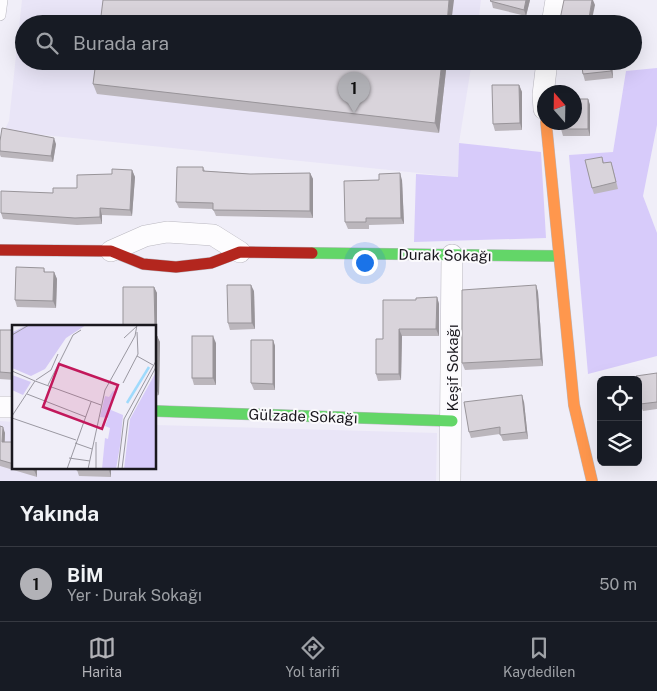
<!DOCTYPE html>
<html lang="tr">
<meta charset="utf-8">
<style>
body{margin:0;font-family:"Public Sans",sans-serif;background:#242831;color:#f1f3f6}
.controls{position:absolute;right:15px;bottom:15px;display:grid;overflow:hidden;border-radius:8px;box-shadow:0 5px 20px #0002}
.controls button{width:45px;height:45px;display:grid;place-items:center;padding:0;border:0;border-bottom:1px solid #363941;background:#171b24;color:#f1f3f6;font:25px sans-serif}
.compass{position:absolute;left:537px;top:85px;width:45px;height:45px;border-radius:50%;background:#171b24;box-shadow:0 5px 20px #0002;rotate:340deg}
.you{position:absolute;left:364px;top:262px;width:18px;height:18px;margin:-12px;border:4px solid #fff;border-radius:50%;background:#1a73e8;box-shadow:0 0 0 8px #1a73e833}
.badge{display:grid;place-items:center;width:32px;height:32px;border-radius:50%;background:#b2b2b7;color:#111;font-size:16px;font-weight:700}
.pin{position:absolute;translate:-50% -41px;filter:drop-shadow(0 1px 2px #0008)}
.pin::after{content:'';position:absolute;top:26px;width:18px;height:15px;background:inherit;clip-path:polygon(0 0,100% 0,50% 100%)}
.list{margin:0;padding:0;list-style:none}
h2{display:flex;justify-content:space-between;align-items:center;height:65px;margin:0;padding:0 20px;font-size:21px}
h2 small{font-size:16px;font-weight:400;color:#9ea1a6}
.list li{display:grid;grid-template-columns:32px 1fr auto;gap:15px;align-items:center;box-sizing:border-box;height:75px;padding:0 20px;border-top:1px solid #363941}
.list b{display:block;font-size:19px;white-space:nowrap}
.list p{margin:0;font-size:16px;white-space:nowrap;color:#9ea1a6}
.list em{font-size:16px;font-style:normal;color:#9ea1a6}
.icon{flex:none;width:28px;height:28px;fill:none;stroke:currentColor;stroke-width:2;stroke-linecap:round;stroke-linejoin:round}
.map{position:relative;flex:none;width:657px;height:481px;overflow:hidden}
.search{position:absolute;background:#171b24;box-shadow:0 5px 20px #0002;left:15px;right:15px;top:15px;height:55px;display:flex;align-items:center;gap:12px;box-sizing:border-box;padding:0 18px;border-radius:28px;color:#9ea1a6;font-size:19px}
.sheet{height:140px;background:#171b24}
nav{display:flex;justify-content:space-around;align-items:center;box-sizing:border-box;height:70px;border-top:1px solid #363941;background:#171b24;font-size:14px;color:#9ea1a6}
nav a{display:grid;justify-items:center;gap:2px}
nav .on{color:#b2b2b7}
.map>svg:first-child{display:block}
</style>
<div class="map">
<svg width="657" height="481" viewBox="0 0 657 481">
<rect width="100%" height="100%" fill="#f0eef8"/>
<g fill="#e9e5f7">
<path d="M22,0H481L478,24H24V61H472L459,143L458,177L4,131L9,121Z"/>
<path d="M0,421L14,422V467H155V425L437,433L436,481H0Z"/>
</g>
<g fill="#d7cbfa">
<path d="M657,68V125L643,196L657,233V356L588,374L569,155L613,152L626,71Z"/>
<path d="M459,143L541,152L546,238L414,242L416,174L458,177Z"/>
</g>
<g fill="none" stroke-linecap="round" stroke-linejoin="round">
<defs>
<path id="lane" d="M0,15L2,0"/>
<g id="street">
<path d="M552,24L556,0"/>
<path d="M544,109L543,95L547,61"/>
<path d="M111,251L145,236L167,232L213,235L240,252"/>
<path d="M0,407H14"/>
<path d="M450,481L452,255"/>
</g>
<g id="fast">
<path d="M312,253L559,256"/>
<path d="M155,411L452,421"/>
</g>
<path id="slow" d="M546,122L574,405L592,481"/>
<path id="jam" d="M0,250L111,251L143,264L176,267L211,263L240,252L312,253"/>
</defs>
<use href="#lane" stroke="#bab8c0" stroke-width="12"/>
<use href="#street" stroke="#bab8c0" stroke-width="22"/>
<use href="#fast" stroke="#bab8c0" stroke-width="12"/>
<use href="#slow" stroke="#bab8c0" stroke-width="12"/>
<use href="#jam" stroke="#bab8c0" stroke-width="12"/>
<use href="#lane" stroke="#fdfcfe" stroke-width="11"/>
<use href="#street" stroke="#fdfcfe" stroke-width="21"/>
<use href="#fast" stroke="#63d668" stroke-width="11"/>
<use href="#slow" stroke="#ff974d" stroke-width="11"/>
<use href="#jam" stroke="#b3261e" stroke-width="11"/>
</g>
<g fill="#bbb6bc">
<path d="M491,0H530L526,16L493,8Z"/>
<path d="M447,61L439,133L97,94L93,84Z"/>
<path d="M581,61H612L613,78L585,81L583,74Z"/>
<path d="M519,85L522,92V130L495,131L493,124Z"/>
<path d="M588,99L590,105V136H563L561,129Z"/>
<path d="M0,141L56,144L53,162L1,157L0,155Z"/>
<path d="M602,157L604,163L611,162L613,168L618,189L594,194L592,188Z"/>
<path d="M203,167L205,171L250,174L310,173L313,179V218L216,216L213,209L179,208L176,202Z"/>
<path d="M132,170L135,177L132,216L102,215V224L77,225L3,219L1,213L77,188L112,174Z"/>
<path d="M402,180L404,224L369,225V229H348L345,222Z"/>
<path d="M44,268L45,272H54L57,279L56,308L17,307L15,300Z"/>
<path d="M536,285L538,292L543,366L465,370L462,363Z"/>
<path d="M154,287L157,293V336L160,342L159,395L155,396Z"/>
<path d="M254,291L255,329L230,330L228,323Z"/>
<path d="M437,297L439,304V336H402L401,380L378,381L376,374L383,339L416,300Z"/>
<path d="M0,330H14V380L0,379Z"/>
<path d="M273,340L275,346V390H254L251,383Z"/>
<path d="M216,343V385H194L192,378Z"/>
<path d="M657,373V409L643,411L640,404Z"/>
<path d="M524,402L528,439L503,441L500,434L471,438L469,432Z"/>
<path d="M0,426L5,433V442H14V467H37V477L0,466Z"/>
<path d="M77,467H111V477L79,476L77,470Z"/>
</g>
<g fill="#989499">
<path d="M449,0H454L451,24H447Z"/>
<path d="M526,0H530L526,16L524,10Z"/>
<path d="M592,0H593L595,5L591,24H588Z"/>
<path d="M442,61H447L439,133L435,123Z"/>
<path d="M610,61H612L613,78L611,71Z"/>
<path d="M519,85L522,92V130L520,123Z"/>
<path d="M588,99L590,105V136L588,129Z"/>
<path d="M54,138L56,144L53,162L51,156Z"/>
<path d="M132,170L135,177L132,216L130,210Z"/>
<path d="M310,173L313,179V218L310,211Z"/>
<path d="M400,173L402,180L404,224L401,218Z"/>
<path d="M100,208L102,215V224L100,217Z"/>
<path d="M54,272L57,279L56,308L53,301Z"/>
<path d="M251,285L254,291L255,329L252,323Z"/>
<path d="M536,285L538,292L543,366L541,359Z"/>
<path d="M154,287L157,293V336L160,342L159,395L156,389Z"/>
<path d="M437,297L439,304V336L436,329Z"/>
<path d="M399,329L402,336L401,380L399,374Z"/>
<path d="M213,336L216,343V385L213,378Z"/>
<path d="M273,340L275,346V390L273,384Z"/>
<path d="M522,395L524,402L528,439L526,432Z"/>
<path d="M3,427L5,433L4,448L2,442Z"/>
<path d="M34,467H37V477L34,470Z"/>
<path d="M109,467H111V477L109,470Z"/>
</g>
<g fill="#d9d4db" stroke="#989499">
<path d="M103,0H449L447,24H100Z"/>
<path d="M491,0H526L524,10L490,1Z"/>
<path d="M564,0H592L588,24H559Z"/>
<path d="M96,61H442L435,123L93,84Z"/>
<path d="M581,61H610L611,71L583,74Z"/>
<path d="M492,85H519L520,123L493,124Z"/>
<path d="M574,99H588V129H561L560,122H574Z"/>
<path d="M2,128L54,138L51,156L0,151V141Z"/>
<path d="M602,157L603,163L611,162L616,182L592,188L585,160Z"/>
<path d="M177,167H203V171L250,174L310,173V211L213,210V203L176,202Z"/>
<path d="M112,169L132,170L130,210L100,208V217L75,218L1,213V191L53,193V188H77V175L112,174Z"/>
<path d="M400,173L401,218H366V222H345L344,181L379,180V174Z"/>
<path d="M16,267L44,268V272H54L53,301L15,300Z"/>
<path d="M227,285H251L252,323H228Z"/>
<path d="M536,285L541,359L462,363V290Z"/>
<path d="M123,287H154L155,326H123Z"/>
<path d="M437,297L436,329H399V374H376V339H383V300H416V298Z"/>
<path d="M0,330H14V369H13L12,373L0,372Z"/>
<path d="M155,336H157L156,389H155Z"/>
<rect x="192" y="336" width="21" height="42"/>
<path d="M251,340H273V384L251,383Z"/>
<path d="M657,373V402L640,404L638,389V380H637L636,376Z"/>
<path d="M522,395L526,432L500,435V427L469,432L464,402Z"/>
<path d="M0,426L3,427L2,442H14V464L0,460Z"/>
<path d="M24,467H34V470Z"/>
<rect x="77" y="467" width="32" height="3"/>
</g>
<g text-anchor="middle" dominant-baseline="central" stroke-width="4" stroke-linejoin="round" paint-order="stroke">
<g font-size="15" fill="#1a181e" stroke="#fbfafd">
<text transform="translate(445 255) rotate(1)">Durak Sokağı</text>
<text transform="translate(452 368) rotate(-90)">Keşif Sokağı</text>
<text transform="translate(303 416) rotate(2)">Gülzade Sokağı</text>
</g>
</g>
<g transform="translate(12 325)">
<rect width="144" height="144" fill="#f0eef8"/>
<path d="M144,47V144H112L118,94ZM101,66L105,67L98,78L99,85L111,90L108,121L104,144H90L93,113L96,114L98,103L93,101L96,93L88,92L93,71L97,72Z" fill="#d7cbfa"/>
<path d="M15,0H74L54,13L33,44L19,51L0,43L1,7ZM0,50L19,57L11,70L0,65Z" fill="#d4c9f5"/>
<path fill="none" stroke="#9fdafc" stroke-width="2.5" d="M115,78L137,42"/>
<path fill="none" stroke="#9a98a1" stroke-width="1" d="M0,10L17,0M112,13L125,1M125,31L141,40M0,46L23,56M24,55L39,45L46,29M23,56L89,80M111,58L126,29L125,7M36,60L61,10L69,5M15,69L74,92M0,91L23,56M0,93L64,115M84,117V144M63,118L80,124M57,133L78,136M55,144L79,77M76,144L93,65L123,11L125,0M106,144L112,94L144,36M110,144L116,95L144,42"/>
<path fill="#c2185b" fill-opacity="0.15" stroke="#c2185b" stroke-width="2.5" d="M47,39L106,60L90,104L31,82Z"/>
<rect width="144" height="144" fill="none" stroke="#1a181e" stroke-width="2.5"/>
</g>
</svg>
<div class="controls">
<button><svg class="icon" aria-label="locate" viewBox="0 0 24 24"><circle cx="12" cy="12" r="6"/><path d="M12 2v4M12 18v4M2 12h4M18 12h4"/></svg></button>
<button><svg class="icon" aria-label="layers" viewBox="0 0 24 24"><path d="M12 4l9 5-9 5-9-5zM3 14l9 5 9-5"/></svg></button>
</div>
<svg class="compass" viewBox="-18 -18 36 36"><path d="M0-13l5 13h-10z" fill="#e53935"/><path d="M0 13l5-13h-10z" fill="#9ea1a6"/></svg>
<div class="you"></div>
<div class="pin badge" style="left:354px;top:113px">1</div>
<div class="search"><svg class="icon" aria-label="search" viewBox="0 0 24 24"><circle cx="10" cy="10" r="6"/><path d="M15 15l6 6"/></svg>Burada ara</div>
</div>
<section class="sheet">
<h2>Yakında<small></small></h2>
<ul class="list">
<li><span class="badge">1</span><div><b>BİM</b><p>Yer · Durak Sokağı</p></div><em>50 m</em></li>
</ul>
</section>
<nav>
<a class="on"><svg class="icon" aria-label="map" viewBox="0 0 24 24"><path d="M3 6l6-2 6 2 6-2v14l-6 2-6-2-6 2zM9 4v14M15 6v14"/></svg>Harita</a>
<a><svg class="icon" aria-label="directions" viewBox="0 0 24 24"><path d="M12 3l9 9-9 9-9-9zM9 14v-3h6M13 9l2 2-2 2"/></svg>Yol tarifi</a>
<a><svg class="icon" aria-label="saved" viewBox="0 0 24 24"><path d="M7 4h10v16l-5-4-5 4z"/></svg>Kaydedilen</a>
</nav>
